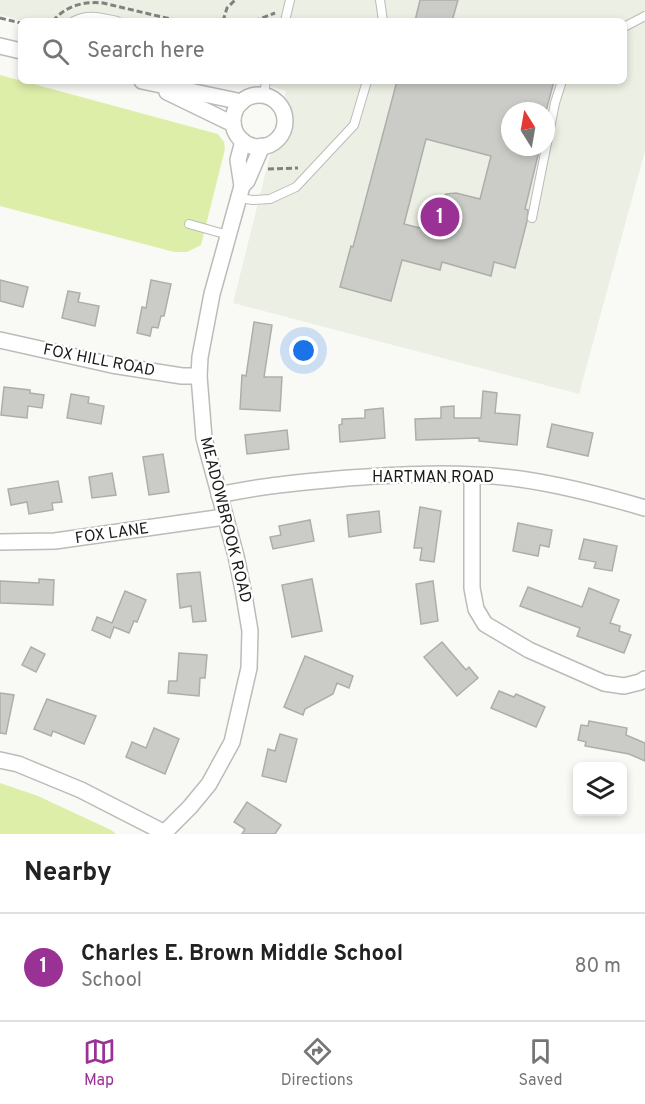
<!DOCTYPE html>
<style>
body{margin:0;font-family:Overpass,sans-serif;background:#f2f2f2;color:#222}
.controls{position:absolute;right:18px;bottom:18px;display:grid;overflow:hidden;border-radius:9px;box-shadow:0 3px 9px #0003}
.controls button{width:54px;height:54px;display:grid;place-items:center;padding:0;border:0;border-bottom:2px solid #e0e0e0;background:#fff;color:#222;font:30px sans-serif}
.compass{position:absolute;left:501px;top:102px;width:54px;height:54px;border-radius:50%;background:#fff;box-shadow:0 3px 9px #0003;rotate:349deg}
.you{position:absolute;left:304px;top:351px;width:21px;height:21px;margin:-15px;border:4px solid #fff;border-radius:50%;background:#1a73e8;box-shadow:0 0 0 9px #1a73e833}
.badge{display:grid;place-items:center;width:39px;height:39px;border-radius:50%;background:#9a3296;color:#fff;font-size:20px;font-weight:700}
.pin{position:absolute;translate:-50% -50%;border:3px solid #fff;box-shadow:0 2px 6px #0006}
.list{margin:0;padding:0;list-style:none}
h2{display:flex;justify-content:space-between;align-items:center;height:78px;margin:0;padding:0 24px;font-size:26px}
h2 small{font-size:20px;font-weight:400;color:#767676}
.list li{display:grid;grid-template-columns:39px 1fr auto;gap:18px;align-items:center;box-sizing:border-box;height:108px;padding:0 24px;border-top:2px solid #e0e0e0}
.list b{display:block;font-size:22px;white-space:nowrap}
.list p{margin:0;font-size:20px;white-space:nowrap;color:#767676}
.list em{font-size:20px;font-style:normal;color:#767676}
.icon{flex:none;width:33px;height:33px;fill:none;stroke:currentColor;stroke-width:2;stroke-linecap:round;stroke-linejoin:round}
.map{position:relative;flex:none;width:645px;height:834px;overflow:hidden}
.search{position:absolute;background:#fff;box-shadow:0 3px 9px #0003;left:18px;right:18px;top:18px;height:66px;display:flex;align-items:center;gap:15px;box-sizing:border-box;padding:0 21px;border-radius:9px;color:#767676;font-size:22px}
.sheet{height:186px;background:#fff}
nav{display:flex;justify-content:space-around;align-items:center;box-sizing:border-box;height:84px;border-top:2px solid #e0e0e0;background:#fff;font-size:16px;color:#767676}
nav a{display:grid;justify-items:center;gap:3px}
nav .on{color:#9a3296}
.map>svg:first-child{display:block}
</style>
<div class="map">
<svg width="645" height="834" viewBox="0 0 645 834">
<rect width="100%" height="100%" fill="#f9faf6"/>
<path fill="#ecefe4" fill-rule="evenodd" d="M0,0H645V151L579,394L233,303L286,91L252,81H624V21H23L0,15ZM510,111H546V147H510Z"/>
<g fill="#ddeea9">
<path d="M0,75L218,134L224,142L225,149L201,245L187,252H174L0,206Z"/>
<path d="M0,783L38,796L111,830L116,834H0Z"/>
</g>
<g fill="#cbccc8" stroke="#adaeaa" stroke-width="1.5" fill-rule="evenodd">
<path d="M420,0H458L452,21H415Z"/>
<path d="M397,81H554L546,111H510V147H540L525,209L528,210L527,221L515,268L494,262L491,276L442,262L440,270L402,260L391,301L340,287L351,246L353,247ZM426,139L491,156L480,199L456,193L446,194L441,199L436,213L433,212L428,230L404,224Z"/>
<path d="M0,280L28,287L23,307L0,301Z"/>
<path d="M151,280L171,284L164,316H161L158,328L152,327L150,336L137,333L142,307L146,308Z"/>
<path d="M68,291L80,293L78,302L99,306L95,326L62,318Z"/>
<path d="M254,322L272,325L264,377H282L280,411L240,409L242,375L246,376Z"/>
<path d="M4,387L30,390V393L44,395L42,408L28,406L27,418L1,415Z"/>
<path d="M483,391L497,393L495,413L520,415L517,445L479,441V438L416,440L415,419L441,418V407L454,406V418H481Z"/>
<path d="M71,394L89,397L88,403L104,406L101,424L67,418Z"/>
<path d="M383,408L385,438L340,442L339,425L342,424V419L365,418V410Z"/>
<path d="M552,424L593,433L588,456L547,447Z"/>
<path d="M287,430L289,449L247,454L245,435Z"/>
<path d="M163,454L169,492L149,495L143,457Z"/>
<path d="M112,473L116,495L92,498L89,477Z"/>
<path d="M58,481L62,502L52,503L53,510L29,514L27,502L11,505L8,489Z"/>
<path d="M420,507L441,511L434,562L420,560L422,548H414Z"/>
<path d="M379,511L381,532L349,537L347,515Z"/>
<path d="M310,520L314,541L273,549L270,537L281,535L279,526Z"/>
<path d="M518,523L552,530L549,547L540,545L538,556L513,551Z"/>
<path d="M584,539L617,546L612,571L594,568L596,562L579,559Z"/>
<path d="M200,572L206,621L193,622L191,606L180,608L177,574Z"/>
<path d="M39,579L54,580L53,605L0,603V581L39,583Z"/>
<path d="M312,579L322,631L292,637L282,585Z"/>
<path d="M433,581L438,621L421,624L416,584Z"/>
<path d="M528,587L582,607L589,588L619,600L610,623L620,626L619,631L631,635L624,653L577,636L580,628L520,606Z"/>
<path d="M125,591L146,600L137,622L134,621L129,633L114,627L110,638L92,630L97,617L112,623Z"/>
<path d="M442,642L466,670L469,667L478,678L457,696L424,657Z"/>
<path d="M31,647L45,654L36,672L22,665Z"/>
<path d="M179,653L207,655L205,678H200L199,696L168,693L169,681H177Z"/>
<path d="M305,656L353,676L349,688L337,683L333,694L305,709L303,715L284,707Z"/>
<path d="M499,691L514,697L516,694L545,707L536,727L491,708Z"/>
<path d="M0,693L14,695L6,734L0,733Z"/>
<path d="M47,699L96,716L84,744L53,731L51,736L34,729Z"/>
<path d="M589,721L627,728L626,735L645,743V761L629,754L585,746L586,742L578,740L581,725L588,726Z"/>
<path d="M154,728L179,739L165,774L126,757L132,742L146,748Z"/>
<path d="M280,734L297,739L286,782L262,776L268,749L275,751Z"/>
<path d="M247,802L281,825L275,834H242L245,829L234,822Z"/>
</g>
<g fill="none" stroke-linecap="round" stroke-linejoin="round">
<defs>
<g id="lane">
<path d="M380,0L383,21"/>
<path d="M74,21C89,13 102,18 117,21"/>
<path d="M285,21L290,0"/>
<path d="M624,27L645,16"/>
<path d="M264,95L266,81"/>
<path d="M238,198L253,200L270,199L296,187L354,125L367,81"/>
<path d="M532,218L555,103L562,81"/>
<path d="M189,224L228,235"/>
</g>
<g id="street">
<path d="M0,46L21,51"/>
<path d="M142,81L242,102"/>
<path d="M167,92L233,124"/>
<circle cx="259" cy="121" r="26"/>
<path d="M242,186L238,160L243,141"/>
<path d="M0,340L112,365L182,376H199"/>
<path d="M472,476V588L476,609L485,624L529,650L604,683L624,686L640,682L645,679"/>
<path d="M219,495C258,486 297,483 337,479C397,474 460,471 520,479C563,485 604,496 645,508"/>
<path d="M0,542L55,541L224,517"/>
<path d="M0,760L18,764L81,790L167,834"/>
<path d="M163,834L190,807L209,784L232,742L249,668L250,631L244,595L236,556L204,438L199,376L200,357L212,294L242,186L247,181L262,146"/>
</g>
</defs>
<use href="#lane" stroke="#bbbcb8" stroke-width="10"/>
<use href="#street" stroke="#bbbcb8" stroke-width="18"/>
<g stroke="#81827f" stroke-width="3" stroke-dasharray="6 3" stroke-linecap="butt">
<path d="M0,18L21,23"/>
<path d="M53,21C65,6 84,1 103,3L179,21"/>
<path d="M223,21L227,8L235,0"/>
<path d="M254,21L275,13"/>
<path d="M268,169L298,168"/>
</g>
<use href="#lane" stroke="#fff" stroke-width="8"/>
<use href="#street" stroke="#fff" stroke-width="15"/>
</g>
<g text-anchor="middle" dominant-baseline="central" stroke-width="4.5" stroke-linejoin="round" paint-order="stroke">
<g font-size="16" fill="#1a1b19" stroke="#fff">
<text transform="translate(99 361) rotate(11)">FOX HILL ROAD</text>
<text x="433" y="478">HARTMAN ROAD</text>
<text transform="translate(225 520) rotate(76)">MEADOWBROOK ROAD</text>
<text transform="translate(112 534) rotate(-8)">FOX LANE</text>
</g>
</g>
</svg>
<div class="controls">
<button><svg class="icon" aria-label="layers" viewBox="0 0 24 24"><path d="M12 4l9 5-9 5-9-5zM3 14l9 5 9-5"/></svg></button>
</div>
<svg class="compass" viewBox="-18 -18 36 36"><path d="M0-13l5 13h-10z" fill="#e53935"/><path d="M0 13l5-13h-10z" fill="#767676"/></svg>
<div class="you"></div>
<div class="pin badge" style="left:440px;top:217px">1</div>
<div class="search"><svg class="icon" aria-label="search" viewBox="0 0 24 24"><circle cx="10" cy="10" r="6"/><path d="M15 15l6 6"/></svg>Search here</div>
</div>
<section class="sheet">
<h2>Nearby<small></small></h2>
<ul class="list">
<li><span class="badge">1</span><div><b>Charles E. Brown Middle School</b><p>School</p></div><em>80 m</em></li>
</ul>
</section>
<nav>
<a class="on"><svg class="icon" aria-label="map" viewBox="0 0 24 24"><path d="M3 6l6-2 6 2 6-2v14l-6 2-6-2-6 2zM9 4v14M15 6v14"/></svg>Map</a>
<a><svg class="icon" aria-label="directions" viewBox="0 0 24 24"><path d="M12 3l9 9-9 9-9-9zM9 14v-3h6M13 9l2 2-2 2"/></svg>Directions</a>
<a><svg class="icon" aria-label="saved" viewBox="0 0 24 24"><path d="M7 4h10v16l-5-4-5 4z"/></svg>Saved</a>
</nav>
